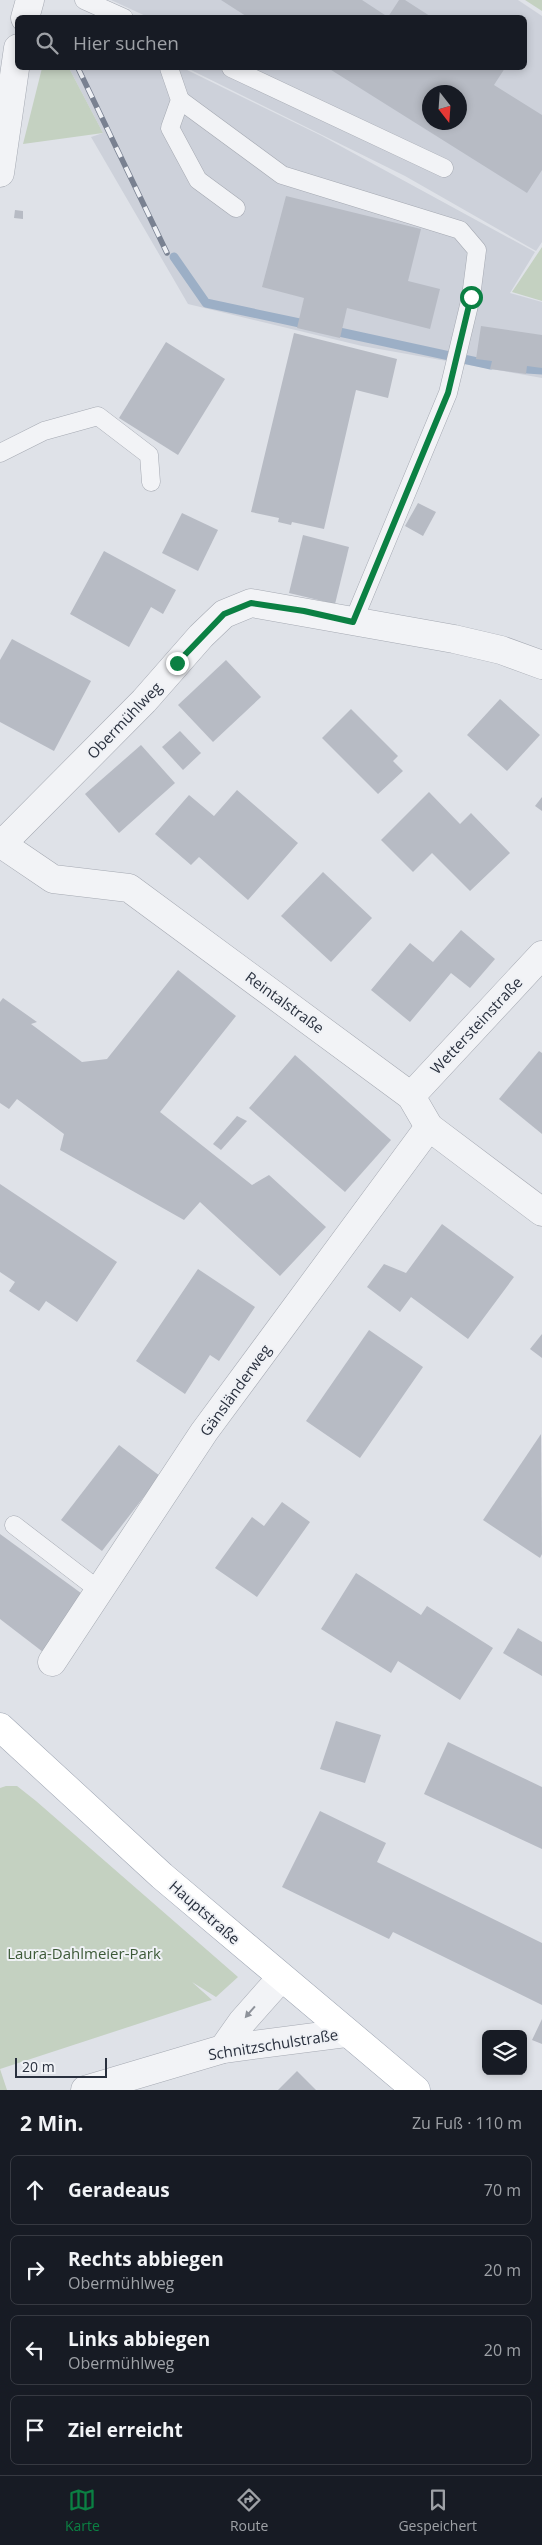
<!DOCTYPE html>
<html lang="de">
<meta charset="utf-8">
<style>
body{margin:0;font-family:"Open Sans",sans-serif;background:#242831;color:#f1f3f6}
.controls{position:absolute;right:15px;bottom:15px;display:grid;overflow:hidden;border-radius:8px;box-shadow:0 2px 8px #0003}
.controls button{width:45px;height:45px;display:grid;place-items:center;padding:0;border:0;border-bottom:1px solid #363941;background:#171b24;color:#f1f3f6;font:25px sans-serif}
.compass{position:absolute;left:422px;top:85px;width:45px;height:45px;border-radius:50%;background:#171b24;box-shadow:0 2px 8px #0003;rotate:163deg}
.scale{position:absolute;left:15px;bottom:12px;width:92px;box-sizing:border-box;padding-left:5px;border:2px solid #29303e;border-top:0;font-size:14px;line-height:18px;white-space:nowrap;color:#29303e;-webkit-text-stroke:4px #eff1f5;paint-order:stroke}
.stop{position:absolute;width:15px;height:15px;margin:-11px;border:4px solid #0b8043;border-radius:50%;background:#fff}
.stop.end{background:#0b8043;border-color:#fff;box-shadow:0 1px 5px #0008}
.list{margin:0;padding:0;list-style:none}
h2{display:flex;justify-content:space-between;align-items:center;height:65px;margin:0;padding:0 20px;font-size:21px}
h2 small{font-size:16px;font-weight:400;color:#9ea1a6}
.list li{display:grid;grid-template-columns:32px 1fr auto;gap:15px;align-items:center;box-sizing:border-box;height:70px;margin:0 10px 10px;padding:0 10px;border:1px solid #363941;border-radius:8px}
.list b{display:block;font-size:19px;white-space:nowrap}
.list p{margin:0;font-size:16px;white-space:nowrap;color:#9ea1a6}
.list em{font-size:16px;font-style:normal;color:#9ea1a6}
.icon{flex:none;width:28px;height:28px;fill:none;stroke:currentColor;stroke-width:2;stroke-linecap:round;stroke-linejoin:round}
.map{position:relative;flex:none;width:542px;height:2090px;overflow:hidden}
.search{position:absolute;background:#171b24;box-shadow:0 2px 8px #0003;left:15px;right:15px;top:15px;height:55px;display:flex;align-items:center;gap:12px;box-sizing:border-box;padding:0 18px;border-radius:8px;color:#9ea1a6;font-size:19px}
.sheet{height:385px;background:#171b24}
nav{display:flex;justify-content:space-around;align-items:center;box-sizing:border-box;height:70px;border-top:1px solid #363941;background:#171b24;font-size:14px;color:#9ea1a6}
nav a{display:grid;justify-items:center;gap:2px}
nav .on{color:#0b8043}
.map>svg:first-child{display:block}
</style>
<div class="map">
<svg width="542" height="2090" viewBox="0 0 542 2090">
<rect width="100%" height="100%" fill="#dfe2e8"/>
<g fill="#cdd1da" fill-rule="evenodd">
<path d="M111,0H518L542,16V242L536,251L405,176L187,68H524V18H150ZM430,92H460V122H430Z"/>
<path d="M69,68H183L322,136L535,252L510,293L542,302V378L362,346L188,304L91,137L103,133Z"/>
</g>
<g fill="#c4d1c1">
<path d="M525,0H542V11Z"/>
<path d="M42,68H69L103,133L23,144Z"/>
<path d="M542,247V301L512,292Z"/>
<path d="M6,1786H17L36,1801L238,1977L216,1997L192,1982L212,2000L208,2001L0,2069L7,2090H0V1788Z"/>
</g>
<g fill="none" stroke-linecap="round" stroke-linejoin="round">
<g stroke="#9cafc6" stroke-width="9">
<path d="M174,257L206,303L309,325"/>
<path d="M330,330L491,365"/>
<path d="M527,369L542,370"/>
</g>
</g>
<g fill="#b7bbc4" fill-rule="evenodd">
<path d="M221,0H362L388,17L399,0H405L433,18H249Z"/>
<path d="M328,68H505L494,85L542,115V170L527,193ZM430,92H460V122H430Z"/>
<path d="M286,196L421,229L408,281L440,289L430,329L347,308L340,338L297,328L304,298L262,287Z"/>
<path d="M15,210L23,211V219L14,218Z"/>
<path d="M481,326L542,335V368L527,366L526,374L490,369L492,361L476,359Z"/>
<path d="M294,333L397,359L388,398L356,390L324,529L292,522L291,525L278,522L279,518L251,512Z"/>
<path d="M166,342L225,379L178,455L119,418Z"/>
<path d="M418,503L436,512L423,536L405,526Z"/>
<path d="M182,513L218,530L198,571L162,553Z"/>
<path d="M303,535L349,547L335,604L289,593Z"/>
<path d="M104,551L176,590L163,614L151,607L129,647L70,614Z"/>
<path d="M12,639L91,681L54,751L0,722V660Z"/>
<path d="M226,660L261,697L213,742L178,705Z"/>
<path d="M500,699L540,735L507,771L467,735Z"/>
<path d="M351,709L398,756L393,761L403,771L378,794L322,738Z"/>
<path d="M180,731L201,753L183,770L162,747Z"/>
<path d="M141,745L175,783L119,833L85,794Z"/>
<path d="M237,790L298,843L248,900L199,857L191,865L155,834L189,795L214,816Z"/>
<path d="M429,792L460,824L471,813L510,853L470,891L432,853L413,872L381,840Z"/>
<path d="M542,797V811L535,806Z"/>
<path d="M323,872L372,918L331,962L281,916Z"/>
<path d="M461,930L495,959L470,988L451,973L410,1022L371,990L410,943L433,962Z"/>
<path d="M178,970L236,1016L160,1112L252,1185L269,1175L326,1227L280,1276L200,1202L184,1220L60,1150L64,1134L17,1099L9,1109L0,1103V1002L3,998L37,1022L31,1024L82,1062L107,1059Z"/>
<path d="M539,1051L542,1053V1134L499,1099Z"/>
<path d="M295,1055L391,1140L345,1192L249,1108Z"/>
<path d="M237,1116L247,1121L221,1150L213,1144Z"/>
<path d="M0,1184L117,1262L77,1322L46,1301L39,1311L9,1291L15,1282L0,1272Z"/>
<path d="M442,1224L514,1277L468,1339L411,1297L400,1312L367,1287L384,1264L406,1273Z"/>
<path d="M198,1269L255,1307L219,1361L210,1355L185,1394L136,1361Z"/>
<path d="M369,1330L423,1367L360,1458L306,1421Z"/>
<path d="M542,1334V1358L530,1349Z"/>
<path d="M541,1434L542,1554L540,1558L483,1520Z"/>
<path d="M119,1445L160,1476L102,1551L61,1520Z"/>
<path d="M282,1502L310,1522L257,1597L215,1568L252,1517L264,1526Z"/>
<path d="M0,1534L85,1596L43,1652L0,1619Z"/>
<path d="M356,1573L421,1615L427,1606L493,1648L460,1700L398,1661L391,1673L321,1629Z"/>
<path d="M518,1628L542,1642V1676L503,1653Z"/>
<path d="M336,1721L381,1735L365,1783L320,1769Z"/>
<path d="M448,1742L542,1787V1849L424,1794Z"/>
<path d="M320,1811L386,1843L377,1862L542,1943V2005L393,1932L389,1939L282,1887Z"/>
<path d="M542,2019V2044L532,2040Z"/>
<path d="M297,2071L316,2090H278Z"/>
</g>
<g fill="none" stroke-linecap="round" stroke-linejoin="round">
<defs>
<g id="service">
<path d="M84,0L124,18"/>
<path d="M169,68L180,100L170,128L198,180L236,208"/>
<path d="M231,68L444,168"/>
<path d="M180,100L282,175L460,230L477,250L471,297L448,393L353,622"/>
<path d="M0,453L44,431L98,416L149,455L151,482"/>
<path d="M14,1525L100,1591"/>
</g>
<g id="minor">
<path d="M25,18L30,0"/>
<path d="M0,173L18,48"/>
<path d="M0,843L53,879L129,888L411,1096L429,1127L542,1212"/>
<path d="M2,844L144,701L201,636L224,614L251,603L454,639L501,650L542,665"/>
<path d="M411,1096L542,955"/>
<path d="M52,1662L204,1432L429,1127"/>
<path d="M223,2049L242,2022L281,1978"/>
<path d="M85,2090L223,2049L346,2033"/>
</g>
<path id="primary" d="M0,1727L162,1876L416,2090"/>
</defs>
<use href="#service" stroke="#a5a9b2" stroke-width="19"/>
<use href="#minor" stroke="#a5a9b2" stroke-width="29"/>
<use href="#primary" stroke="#9fa6b3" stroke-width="29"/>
<use href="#service" stroke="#f2f3f6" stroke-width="18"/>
<use href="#minor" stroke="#f2f3f6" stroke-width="28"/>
<use href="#primary" stroke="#fff" stroke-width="28"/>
<defs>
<path id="rail" d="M78,68L167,253"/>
</defs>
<use href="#rail" stroke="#798191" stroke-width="5.5"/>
<use href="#rail" stroke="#eff1f5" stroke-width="4" stroke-dasharray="11" stroke-linecap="butt"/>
</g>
<defs><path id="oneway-solid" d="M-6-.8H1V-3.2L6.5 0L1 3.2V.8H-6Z" transform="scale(1.25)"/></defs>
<use fill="#8e929a" href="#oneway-solid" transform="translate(250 2012) rotate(131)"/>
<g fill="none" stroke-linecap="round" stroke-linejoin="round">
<path stroke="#0b8043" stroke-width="6" d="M177,663L224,614L251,603L304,611L353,622L448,393L471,297"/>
</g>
<g text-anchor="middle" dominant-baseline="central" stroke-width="4" stroke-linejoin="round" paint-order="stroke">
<g font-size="15" fill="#29303e" stroke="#eff1f5">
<text transform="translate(124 720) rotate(-46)">Obermühlweg</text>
<text transform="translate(285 1002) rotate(36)">Reintalstraße</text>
<text transform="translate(476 1025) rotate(-47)">Wettersteinstraße</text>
<text transform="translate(235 1390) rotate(-54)">Gänsländerweg</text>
<text transform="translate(205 1912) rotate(41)">Hauptstraße</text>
<text transform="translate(273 2044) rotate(-9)">Schnitzschulstraße</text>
</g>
<g font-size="15" fill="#3c5937" stroke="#eff1f5">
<text x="84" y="1953">Laura-Dahlmeier-Park</text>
</g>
</g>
</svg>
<div class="controls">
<button><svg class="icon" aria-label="layers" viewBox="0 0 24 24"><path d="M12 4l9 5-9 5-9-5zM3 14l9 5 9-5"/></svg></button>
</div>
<svg class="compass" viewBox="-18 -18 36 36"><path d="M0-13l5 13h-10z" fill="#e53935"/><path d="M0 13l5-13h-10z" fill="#9ea1a6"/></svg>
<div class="scale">20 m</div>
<div class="stop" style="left:471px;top:297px"></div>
<div class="stop end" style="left:177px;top:663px"></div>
<div class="search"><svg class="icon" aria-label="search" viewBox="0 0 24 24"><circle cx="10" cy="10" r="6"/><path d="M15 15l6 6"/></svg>Hier suchen</div>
</div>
<section class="sheet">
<h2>2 Min.<small>Zu Fuß · 110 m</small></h2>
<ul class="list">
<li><svg class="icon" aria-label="ahead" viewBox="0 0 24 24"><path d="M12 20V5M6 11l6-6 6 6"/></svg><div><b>Geradeaus</b></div><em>70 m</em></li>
<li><svg class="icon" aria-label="right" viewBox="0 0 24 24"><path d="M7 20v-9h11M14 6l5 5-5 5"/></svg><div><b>Rechts abbiegen</b><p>Obermühlweg</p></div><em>20 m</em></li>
<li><svg class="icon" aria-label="left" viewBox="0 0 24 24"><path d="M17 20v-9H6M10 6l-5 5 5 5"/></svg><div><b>Links abbiegen</b><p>Obermühlweg</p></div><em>20 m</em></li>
<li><svg class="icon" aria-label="arrive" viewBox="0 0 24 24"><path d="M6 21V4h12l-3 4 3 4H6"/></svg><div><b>Ziel erreicht</b></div></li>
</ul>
</section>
<nav>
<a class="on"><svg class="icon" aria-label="map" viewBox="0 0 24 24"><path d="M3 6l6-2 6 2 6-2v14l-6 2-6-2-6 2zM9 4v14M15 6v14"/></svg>Karte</a>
<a><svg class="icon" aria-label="directions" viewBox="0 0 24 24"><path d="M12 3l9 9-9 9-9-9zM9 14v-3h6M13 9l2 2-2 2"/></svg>Route</a>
<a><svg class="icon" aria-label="saved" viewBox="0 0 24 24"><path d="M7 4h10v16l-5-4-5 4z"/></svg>Gespeichert</a>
</nav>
